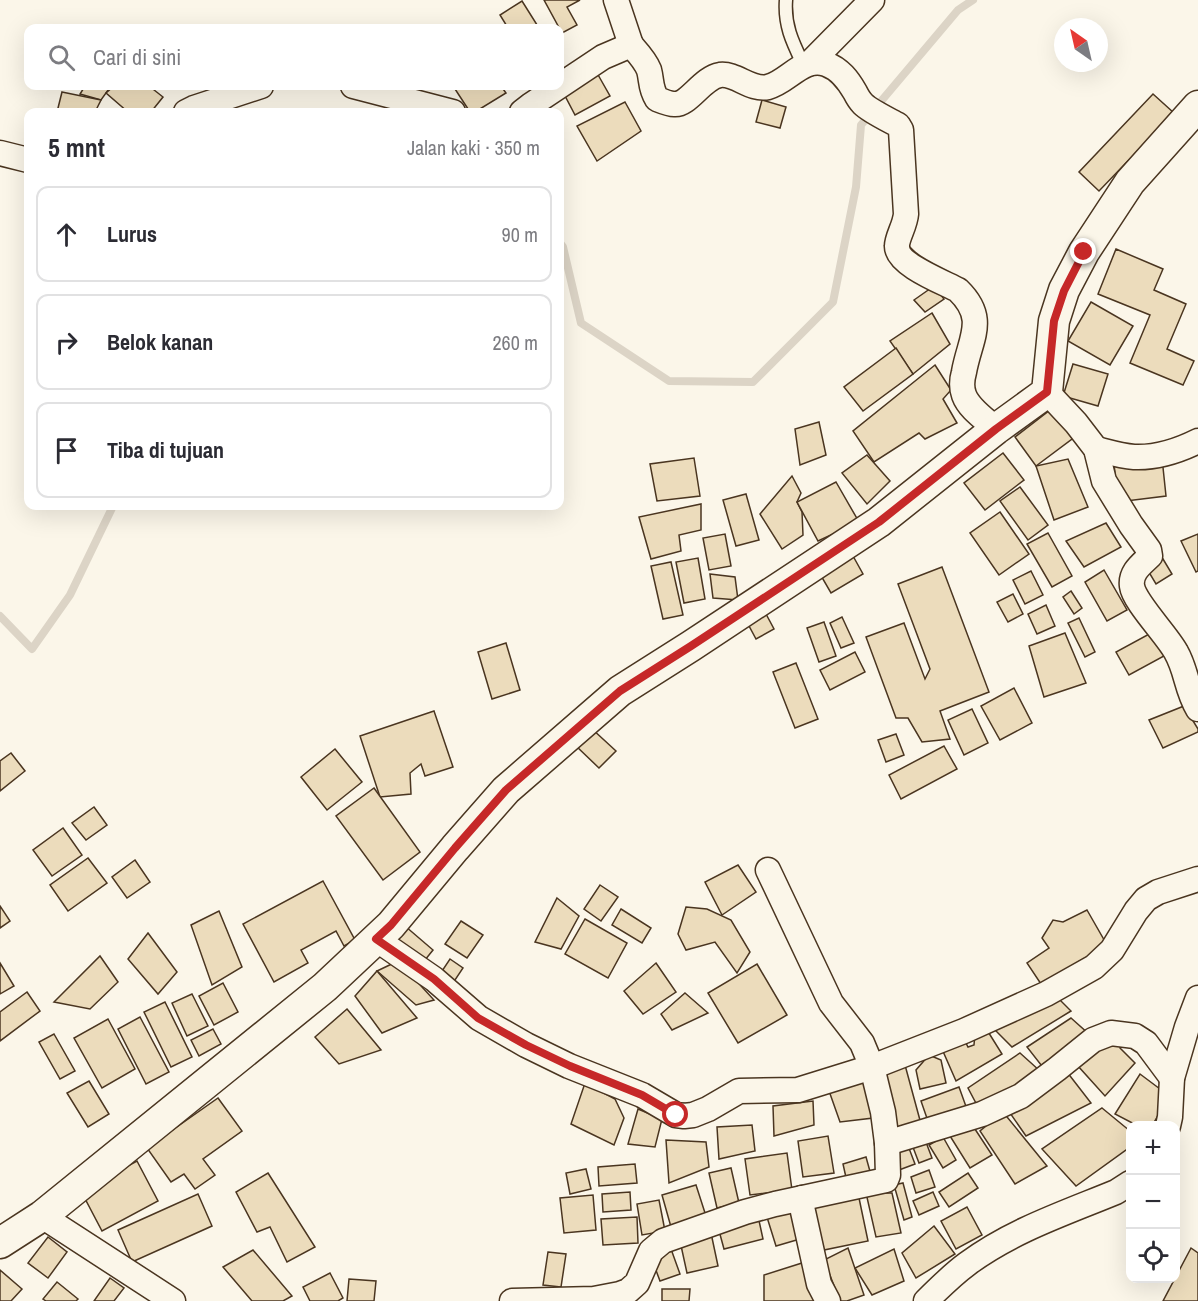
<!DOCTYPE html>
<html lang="id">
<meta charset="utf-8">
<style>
body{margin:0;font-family:"Archivo Narrow",sans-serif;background:#f2f2f3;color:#2b2b33}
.controls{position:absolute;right:18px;bottom:18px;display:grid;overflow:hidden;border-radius:12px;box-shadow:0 6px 24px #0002}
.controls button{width:54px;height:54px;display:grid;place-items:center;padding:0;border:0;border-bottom:2px solid #e1e1e2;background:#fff;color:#2b2b33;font:30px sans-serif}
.compass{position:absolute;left:1054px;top:18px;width:54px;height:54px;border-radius:50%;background:#fff;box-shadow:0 6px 24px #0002;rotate:326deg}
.stop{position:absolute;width:18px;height:18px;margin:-14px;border:4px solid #c62828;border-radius:50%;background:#fff}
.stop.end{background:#c62828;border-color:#fff;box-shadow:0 2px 6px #0008}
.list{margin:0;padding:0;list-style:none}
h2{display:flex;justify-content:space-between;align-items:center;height:78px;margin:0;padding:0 24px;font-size:26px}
h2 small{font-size:20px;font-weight:400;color:#7c7c81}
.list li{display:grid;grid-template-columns:39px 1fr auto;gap:18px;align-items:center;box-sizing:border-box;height:96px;margin:0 12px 12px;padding:0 12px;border:2px solid #e1e1e2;border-radius:12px}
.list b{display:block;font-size:22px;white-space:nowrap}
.list em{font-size:20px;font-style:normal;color:#7c7c81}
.icon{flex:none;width:33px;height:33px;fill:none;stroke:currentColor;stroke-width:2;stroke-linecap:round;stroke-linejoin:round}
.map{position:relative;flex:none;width:1198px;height:1301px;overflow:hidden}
.search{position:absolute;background:#fff;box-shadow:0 6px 24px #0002;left:24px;top:24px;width:540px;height:66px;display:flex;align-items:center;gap:15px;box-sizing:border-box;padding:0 21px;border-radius:12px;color:#7c7c81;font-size:22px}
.panel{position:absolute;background:#fff;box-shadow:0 6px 24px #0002;left:24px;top:108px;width:540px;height:402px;border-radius:12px}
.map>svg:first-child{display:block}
</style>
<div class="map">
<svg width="1198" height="1301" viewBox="0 0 1198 1301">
<rect width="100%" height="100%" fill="#fbf6e9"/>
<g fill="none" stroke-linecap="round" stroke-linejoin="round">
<g stroke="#dcd4c6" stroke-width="8">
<path d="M560,243L563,247L581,323L669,381L753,382L833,302L856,187L861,125L958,10L973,0"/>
<path d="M0,616L32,649L70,595L113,506"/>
</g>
</g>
<g fill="#ecdcbc" stroke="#4a3520" stroke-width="1.5">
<path d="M544,0H580L567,7L577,25L562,33Z"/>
<path d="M522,1L539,28H508L500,15Z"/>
<path d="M597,73L610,96L575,115L563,92Z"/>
<path d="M85,86H111L101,100L80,94Z"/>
<path d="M114,86H149L163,97L151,112H128L106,93Z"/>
<path d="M461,86H501L506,93L475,112H470L455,89Z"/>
<path d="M62,92L101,100L95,112H57Z"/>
<path d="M1153,94L1174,113L1099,191L1079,172Z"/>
<path d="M762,100L786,107L780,128L756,122Z"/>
<path d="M625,102L641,131L597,161L577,126Z"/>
<path d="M1116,249L1163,269L1154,290L1186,304L1167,349L1194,361L1183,385L1130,363L1150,315L1098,294Z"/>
<path d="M934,286L944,299L925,312L914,300Z"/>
<path d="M1091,302L1133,326L1110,365L1068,341Z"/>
<path d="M932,313L950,344L913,374L890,341Z"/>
<path d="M896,348L913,374L863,411L844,387Z"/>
<path d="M1073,364L1108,374L1098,406L1063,396Z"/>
<path d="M935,365L951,390L943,399L957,423L925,439L919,433L874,462L853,431Z"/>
<path d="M1054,407L1076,436L1036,466L1015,437Z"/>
<path d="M819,422L826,455L800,465L795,429Z"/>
<path d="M1003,453L1024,480L985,510L964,483Z"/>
<path d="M867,455L890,481L867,504L842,473Z"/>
<path d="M694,458L700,496L657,501L650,464Z"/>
<path d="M1162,458L1166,496L1118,502L1114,464Z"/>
<path d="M1068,459L1088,507L1054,520L1036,466Z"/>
<path d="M792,476L801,493L797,502L802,512L803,535L782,549L760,514Z"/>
<path d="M836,482L859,522L818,541L797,502Z"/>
<path d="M1020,487L1048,525L1028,540L1000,501Z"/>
<path d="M746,494L759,540L736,546L723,500Z"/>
<path d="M701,504V530L679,535L681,551L651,559L639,517Z"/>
<path d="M1000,512L1029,554L999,575L970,533Z"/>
<path d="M1106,523L1121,547L1084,567L1066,541Z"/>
<path d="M1048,533L1072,576L1052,587L1027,544Z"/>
<path d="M725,534L731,566L709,570L703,538Z"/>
<path d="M1198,534V571L1196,572L1181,541Z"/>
<path d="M853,556L863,574L831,593L820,574Z"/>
<path d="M698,558L705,599L684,603L676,562Z"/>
<path d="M1163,559L1172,574L1156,584L1147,569Z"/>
<path d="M671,562L683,615L663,619L651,566Z"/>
<path d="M942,567L989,692L940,711L950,739L922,742L908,718H896L866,637L904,623L925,679L930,669L898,584Z"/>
<path d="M1104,570L1127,610L1107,621L1085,582Z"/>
<path d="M1031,571L1043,595L1025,604L1013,580Z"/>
<path d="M710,574L735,577L738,600L713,598Z"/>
<path d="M1071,591L1082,608L1074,614L1063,597Z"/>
<path d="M1013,594L1023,614L1008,622L997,602Z"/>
<path d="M1046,605L1055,626L1037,634L1028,614Z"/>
<path d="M766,614L774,629L756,639L748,624Z"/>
<path d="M842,617L854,643L841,648L830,623Z"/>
<path d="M1079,618L1095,652L1085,657L1068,623Z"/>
<path d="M824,622L836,656L819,662L807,628Z"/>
<path d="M1065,633L1086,683L1044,697L1029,646Z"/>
<path d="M1151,633L1164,656L1129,675L1116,652Z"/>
<path d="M506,643L520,690L492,699L478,652Z"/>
<path d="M855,652L865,672L830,690L820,670Z"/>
<path d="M796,663L818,719L795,728L773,672Z"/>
<path d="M1014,688L1032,723L1000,740L981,706Z"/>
<path d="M1184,706L1198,729V732L1163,748L1149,720Z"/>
<path d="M972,709L988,743L964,755L948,720Z"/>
<path d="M434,711L453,767L425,776L421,764L410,773L411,794L380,797L360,736Z"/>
<path d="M591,728L616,751L599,768L575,745Z"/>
<path d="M896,734L904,755L886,762L878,740Z"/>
<path d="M944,746L957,769L901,799L889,775Z"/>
<path d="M335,749L362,782L327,810L301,777Z"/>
<path d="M11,753L25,771L0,791V761Z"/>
<path d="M374,788L420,852L383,880L336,816Z"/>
<path d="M94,807L107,825L86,840L72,823Z"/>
<path d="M63,828L82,855L52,876L33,850Z"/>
<path d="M88,858L107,883L68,911L50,885Z"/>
<path d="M135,860L150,882L127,898L112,877Z"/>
<path d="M738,865L756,892L722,915L705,882Z"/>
<path d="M323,881L355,940L344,946L336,931L301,950L308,963L274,982L243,924Z"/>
<path d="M600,885L618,897L601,921L584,909Z"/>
<path d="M557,898L579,916L561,949L535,942Z"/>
<path d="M0,906L10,921L0,928Z"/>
<path d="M686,907L707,909L731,920L750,952L737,973L715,942L686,950L678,934Z"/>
<path d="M621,909L651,928L642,943L612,925Z"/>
<path d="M1087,910L1107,945L1041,984L1027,963L1049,948L1042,938L1053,920L1063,922Z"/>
<path d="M219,911L242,967L212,985L191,925Z"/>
<path d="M585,919L627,943L608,978L565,954Z"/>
<path d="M461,921L483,935L467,958L445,944Z"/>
<path d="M405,926L433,950L421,965L393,941Z"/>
<path d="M148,933L177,972L158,994L128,959Z"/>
<path d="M100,956L118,982L90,1009L54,1002Z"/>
<path d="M450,959L463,968L453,983L440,974Z"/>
<path d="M398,961L434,1000L416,1005L377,971Z"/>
<path d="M0,963L14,986L0,994Z"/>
<path d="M656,963L676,992L643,1014L624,991Z"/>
<path d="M757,964L787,1015L738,1043L708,993Z"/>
<path d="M377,971L417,1018L382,1033L355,996Z"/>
<path d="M223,983L238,1012L214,1025L199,996Z"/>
<path d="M27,992L40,1011L0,1041V1012Z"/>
<path d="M685,993L708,1013L672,1030L661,1014Z"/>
<path d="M192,994L208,1026L187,1036L172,1003Z"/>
<path d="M1055,995L1071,1011L1012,1047L995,1030Z"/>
<path d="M165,1002L192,1057L171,1067L144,1012Z"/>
<path d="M347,1009L381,1050L339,1064L315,1037Z"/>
<path d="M140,1017L169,1072L146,1084L118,1029Z"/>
<path d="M1071,1018L1090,1035L1045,1070L1027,1047Z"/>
<path d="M108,1019L135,1069L102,1088L74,1038Z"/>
<path d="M213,1029L221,1044L199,1056L191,1040Z"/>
<path d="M987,1030L1002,1054L956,1081L942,1049L963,1037L968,1047L974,1045L975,1033Z"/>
<path d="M54,1034L75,1071L60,1079L39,1042Z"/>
<path d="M1114,1039L1121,1042L1120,1048L1135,1063L1105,1096L1078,1066Z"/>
<path d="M1020,1053L1040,1071L978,1107L968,1088Z"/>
<path d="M929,1055L941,1060L946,1083L920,1089L916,1070Z"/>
<path d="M905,1065L921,1124L895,1128L883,1071Z"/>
<path d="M1067,1072L1091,1103L1026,1136L1010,1113Z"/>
<path d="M1140,1074L1164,1092L1159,1114L1152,1126H1138L1115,1114Z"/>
<path d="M89,1081L109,1114L88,1127L67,1093Z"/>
<path d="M863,1081L873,1118L840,1122L828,1088Z"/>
<path d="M585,1083L615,1099L624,1118L614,1145L571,1124Z"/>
<path d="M959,1087L968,1112L930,1127L921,1101Z"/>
<path d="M218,1098L242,1131L203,1159L215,1175L195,1189L184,1174L171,1182L147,1148Z"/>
<path d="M813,1101L814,1125L774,1136L773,1106Z"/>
<path d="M1102,1108L1130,1131V1147L1076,1186L1042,1149Z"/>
<path d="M638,1109L662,1119L655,1147L628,1144Z"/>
<path d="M1003,1112L1047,1166L1015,1184L980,1131Z"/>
<path d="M971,1123L992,1155L970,1168L950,1136Z"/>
<path d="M752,1125L755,1151L719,1159L717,1127Z"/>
<path d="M828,1136L834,1173L803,1177L798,1141Z"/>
<path d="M924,1137L932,1158L919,1163L911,1142Z"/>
<path d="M943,1137L956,1160L943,1168L929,1145Z"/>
<path d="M666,1140L706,1142L709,1167L669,1183Z"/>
<path d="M907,1143L915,1164L899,1170L891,1149Z"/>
<path d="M787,1153L792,1190L750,1195L745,1159Z"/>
<path d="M866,1157L871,1175L847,1182L843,1164Z"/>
<path d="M137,1161L158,1201L102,1231L81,1191Z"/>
<path d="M635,1164L637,1183L599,1186L598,1167Z"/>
<path d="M731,1168L739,1203L717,1208L709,1173Z"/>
<path d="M586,1169L591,1189L570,1194L566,1173Z"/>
<path d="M929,1170L935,1187L916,1193L911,1177Z"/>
<path d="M268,1173L315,1247L287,1262L270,1227L257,1232L236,1192Z"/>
<path d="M968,1173L978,1188L949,1207L939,1192Z"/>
<path d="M903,1183L912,1217L904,1220L894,1185Z"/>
<path d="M696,1185L706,1216L671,1227L662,1195Z"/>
<path d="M630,1192L631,1210L603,1212L602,1194Z"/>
<path d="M933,1192L939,1206L919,1215L913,1201Z"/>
<path d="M866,1193H892L901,1233L876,1237Z"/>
<path d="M198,1194L212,1226L132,1262L118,1230Z"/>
<path d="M593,1195L596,1230L564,1233L560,1198Z"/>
<path d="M859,1198L868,1241L819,1251L810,1208Z"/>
<path d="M659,1200L665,1231L642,1235L637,1204Z"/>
<path d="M790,1206L800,1239L776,1246L766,1214Z"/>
<path d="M967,1207L982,1235L956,1249L941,1221Z"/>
<path d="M758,1216L763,1239L724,1249L718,1227Z"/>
<path d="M637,1217L638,1243L603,1245L601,1219Z"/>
<path d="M934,1226L955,1254L916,1278L902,1253Z"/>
<path d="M711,1233L718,1266L687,1273L680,1241Z"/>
<path d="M48,1237L67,1252L48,1278L28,1263Z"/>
<path d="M848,1248L864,1295L847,1301H840L824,1260Z"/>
<path d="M1191,1248L1198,1253V1301H1163Z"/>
<path d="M671,1249L680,1274L660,1281L651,1257Z"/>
<path d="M894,1249L904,1281L872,1295L855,1268Z"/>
<path d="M253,1250L292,1296L283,1301H252L223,1267Z"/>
<path d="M548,1252L566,1254L561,1287L543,1285Z"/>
<path d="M802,1263L817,1301H764V1275Z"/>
<path d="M0,1270L22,1289L11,1301H0Z"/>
<path d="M330,1273L343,1298L338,1301H310L303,1287Z"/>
<path d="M110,1278L124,1288L114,1301H94Z"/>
<path d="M349,1279L376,1281L374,1301H347Z"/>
<path d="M57,1282L78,1299L76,1301H46L43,1299Z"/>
<path d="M662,1289H690L689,1301H662Z"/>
</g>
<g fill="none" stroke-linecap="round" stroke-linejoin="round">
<defs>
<path id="service" d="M786,0C784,26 793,43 804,66"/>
<g id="minor">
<path d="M616,0L631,45"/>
<path d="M810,63L872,0"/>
<path d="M353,86L453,112"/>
<path d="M186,112L194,108L261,86"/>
<path d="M522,112L531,105L603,57L631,45C638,53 645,60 649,70C652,81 650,88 657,99C662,101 669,104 674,104C688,106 702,78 720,75C736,73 751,91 768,87C788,82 803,56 826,64C840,69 848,80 855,92C857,96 860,101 863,104C870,111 889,120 898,125L901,130L906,214C905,226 897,237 897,246C896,264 943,282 958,290C988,319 970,338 964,372C962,379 961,387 964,395C969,409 985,419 996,429"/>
<path d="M0,153L28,160"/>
<path d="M1047,392L1076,423L1096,449L1104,481L1131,525L1149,550L1150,556C1142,564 1130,572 1132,586C1134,602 1167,635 1176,652C1187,671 1186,689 1198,709"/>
<path d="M1096,449C1108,452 1121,456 1134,457C1157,458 1178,451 1198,441"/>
<path d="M376,939L434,979L479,1018L526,1045L569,1066L642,1095L676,1115L684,1116L693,1115L708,1109L739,1091L798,1090L872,1067L964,1031L1046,994L1094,967L1112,950L1136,911L1146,899L1158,892L1198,879"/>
<path d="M1168,1126L1170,1117L1172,1078L1187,1027L1198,998"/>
<path d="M887,1143L982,1114L1021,1096L1057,1069L1093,1040L1111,1033L1135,1036L1146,1043L1172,1078"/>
<path d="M802,1198V1207L819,1284L828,1301"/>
<path d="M42,1216L173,1301"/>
<path d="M512,1301L594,1299L620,1294L628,1291L637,1283L651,1251L663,1241L745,1212L775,1204L886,1180L888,1175L887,1143L883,1112L872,1067L862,1043L831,1003L768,870"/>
<path d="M926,1301C939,1288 952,1275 967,1264C1011,1231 1065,1213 1116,1192L1130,1183"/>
</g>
<path id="tertiary" d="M0,1243L42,1216L325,987L391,925L455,848L506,790L620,691L691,646L879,522L996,429L1047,392L1054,321L1064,290L1084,252L1130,182L1198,106"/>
</defs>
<use href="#service" stroke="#4a3520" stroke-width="15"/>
<use href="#minor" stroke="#4a3520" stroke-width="27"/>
<use href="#tertiary" stroke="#4a3520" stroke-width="33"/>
<use href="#service" stroke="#fbf6e9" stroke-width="12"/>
<use href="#minor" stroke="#fbf6e9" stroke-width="24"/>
<use href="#tertiary" stroke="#fbf6e9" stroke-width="30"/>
</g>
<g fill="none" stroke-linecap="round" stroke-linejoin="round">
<path stroke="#c62828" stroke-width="8" d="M676,1115L642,1095L570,1066L526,1045L478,1018L434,979L376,939L391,925L455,848L506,790L620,691L691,646L879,522L996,429L1047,392L1054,321L1064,291L1084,252"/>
</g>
</svg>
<div class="controls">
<button>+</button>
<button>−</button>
<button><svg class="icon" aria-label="locate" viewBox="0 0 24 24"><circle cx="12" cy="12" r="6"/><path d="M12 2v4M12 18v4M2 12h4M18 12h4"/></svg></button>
</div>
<svg class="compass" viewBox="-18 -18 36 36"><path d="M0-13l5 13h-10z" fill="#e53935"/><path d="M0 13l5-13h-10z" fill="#7c7c81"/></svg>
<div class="stop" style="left:676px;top:1115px"></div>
<div class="stop end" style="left:1084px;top:252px"></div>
<div class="search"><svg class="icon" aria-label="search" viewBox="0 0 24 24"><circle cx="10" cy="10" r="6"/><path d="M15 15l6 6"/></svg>Cari di sini</div>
<section class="panel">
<h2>5 mnt<small>Jalan kaki · 350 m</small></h2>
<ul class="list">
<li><svg class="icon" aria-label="ahead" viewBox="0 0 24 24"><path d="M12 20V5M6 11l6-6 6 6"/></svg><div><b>Lurus</b></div><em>90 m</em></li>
<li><svg class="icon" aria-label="right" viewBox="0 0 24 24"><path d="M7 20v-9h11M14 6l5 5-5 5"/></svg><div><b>Belok kanan</b></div><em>260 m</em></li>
<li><svg class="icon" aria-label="arrive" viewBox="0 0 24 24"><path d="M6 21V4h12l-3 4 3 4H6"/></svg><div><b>Tiba di tujuan</b></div></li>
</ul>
</section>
</div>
